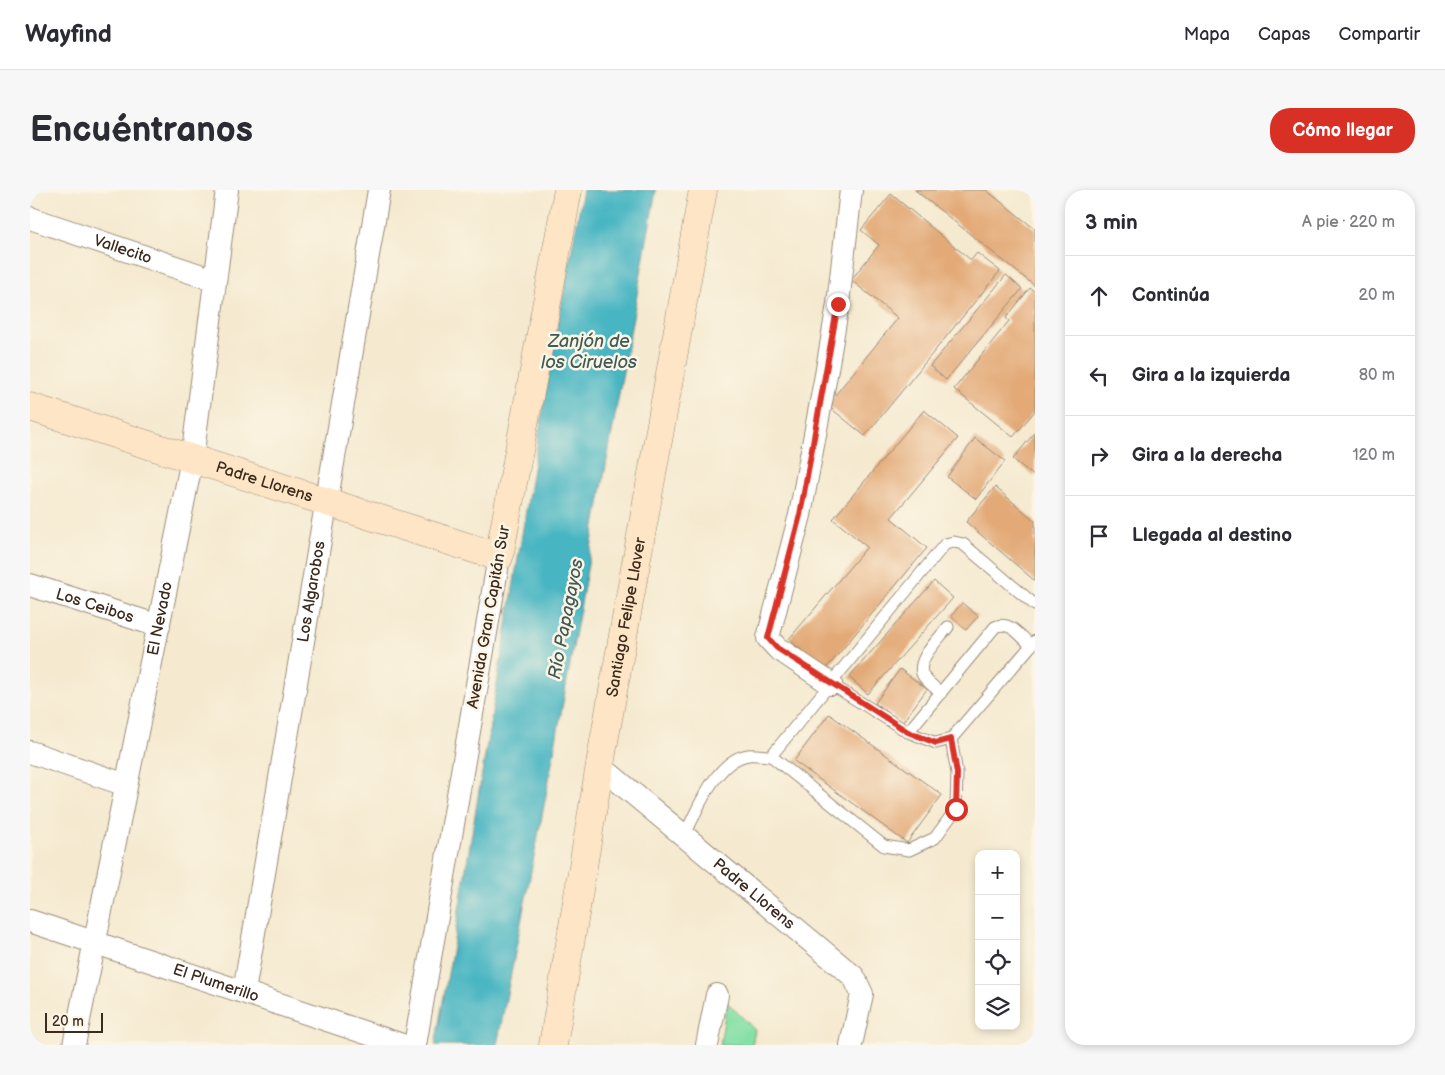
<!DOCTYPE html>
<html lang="es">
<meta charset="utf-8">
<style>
body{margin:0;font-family:"Balsamiq Sans",sans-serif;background:#f7f7f7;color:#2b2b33}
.controls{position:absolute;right:15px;bottom:15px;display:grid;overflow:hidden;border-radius:10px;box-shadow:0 2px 8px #0003}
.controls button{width:45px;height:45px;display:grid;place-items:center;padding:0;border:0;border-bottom:1px solid #e1e1e2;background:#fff;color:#2b2b33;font:25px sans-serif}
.scale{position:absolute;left:15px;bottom:12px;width:58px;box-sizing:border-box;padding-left:5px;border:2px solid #3b2a1e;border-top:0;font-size:14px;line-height:18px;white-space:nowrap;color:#3b2a1e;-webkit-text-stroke:4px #fcf5e5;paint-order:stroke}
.stop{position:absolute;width:15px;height:15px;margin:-11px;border:4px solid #d93025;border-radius:50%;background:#fff}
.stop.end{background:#d93025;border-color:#fff;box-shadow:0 1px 5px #0008}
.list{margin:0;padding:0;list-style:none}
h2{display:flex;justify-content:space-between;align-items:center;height:65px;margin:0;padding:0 20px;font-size:21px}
h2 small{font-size:16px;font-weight:400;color:#7c7c81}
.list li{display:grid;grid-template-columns:32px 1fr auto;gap:15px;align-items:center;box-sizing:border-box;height:80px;padding:0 20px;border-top:1px solid #e1e1e2}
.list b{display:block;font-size:19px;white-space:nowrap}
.list em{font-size:16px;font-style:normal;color:#7c7c81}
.icon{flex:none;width:28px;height:28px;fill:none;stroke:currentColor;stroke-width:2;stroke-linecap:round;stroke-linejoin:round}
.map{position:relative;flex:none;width:1005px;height:855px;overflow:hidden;border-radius:20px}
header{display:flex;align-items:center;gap:30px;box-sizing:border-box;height:70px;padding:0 25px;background:#fff;border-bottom:1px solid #e1e1e2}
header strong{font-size:24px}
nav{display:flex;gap:28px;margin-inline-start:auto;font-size:18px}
.intro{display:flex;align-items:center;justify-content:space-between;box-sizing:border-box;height:120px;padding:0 30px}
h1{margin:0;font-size:35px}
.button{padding:12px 22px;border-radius:20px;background:#d93025;color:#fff;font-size:18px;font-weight:700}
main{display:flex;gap:30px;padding:0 30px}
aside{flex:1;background:#fff;border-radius:20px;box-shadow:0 2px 8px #0003}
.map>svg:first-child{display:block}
</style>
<header>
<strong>Wayfind</strong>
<nav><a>Mapa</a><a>Capas</a><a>Compartir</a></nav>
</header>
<div class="intro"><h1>Encuéntranos</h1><a class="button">Cómo llegar</a></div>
<main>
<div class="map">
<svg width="1005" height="855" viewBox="0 0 1005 855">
<rect width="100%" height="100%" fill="#fcf5e5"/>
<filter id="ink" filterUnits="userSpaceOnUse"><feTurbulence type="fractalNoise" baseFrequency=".02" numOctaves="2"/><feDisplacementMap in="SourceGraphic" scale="10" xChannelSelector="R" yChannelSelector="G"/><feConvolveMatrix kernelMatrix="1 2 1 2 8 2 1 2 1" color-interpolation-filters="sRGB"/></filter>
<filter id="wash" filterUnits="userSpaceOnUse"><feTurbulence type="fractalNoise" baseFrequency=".0096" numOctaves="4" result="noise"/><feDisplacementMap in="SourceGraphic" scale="20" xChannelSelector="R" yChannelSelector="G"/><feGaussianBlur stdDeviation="1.12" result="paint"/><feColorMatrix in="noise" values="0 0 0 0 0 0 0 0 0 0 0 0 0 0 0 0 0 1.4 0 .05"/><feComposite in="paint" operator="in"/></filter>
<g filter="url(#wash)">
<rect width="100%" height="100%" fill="#f5ead0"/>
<path fill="#85e0a6" stroke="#608562" d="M697,812L725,840L722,855H690Z"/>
<path fill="#47b5c2" stroke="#417070" d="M553,0H626L518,595L467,855H405L422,762L524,154Z"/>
<g id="blocks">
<g fill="#e3aa78">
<path d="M885,0H956L1005,39V96Z"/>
<path d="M861,4L941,70L947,63L970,81L835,246L797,215L868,128L821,90L849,55L831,40Z"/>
<path d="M976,85L992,99L916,190L900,176Z"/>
<path d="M1000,98L1005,102V221L983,247L924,199L979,131L976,128Z"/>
<path d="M894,220L928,248L861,328L897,358L795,480L759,449L837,357L803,329Z"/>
<path d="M1005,242V287L983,269Z"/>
<path d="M945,248L975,271L946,309L917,287Z"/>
<path d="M965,297L1005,331V391L936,332Z"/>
<path d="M904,391L923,408L838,504L819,487Z"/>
<path d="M932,413L948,426L936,440L921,426Z"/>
<path d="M870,479L897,499L872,533L845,513Z"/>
<path d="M799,524L912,605L877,653L764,571Z"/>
</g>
</g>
</g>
<g filter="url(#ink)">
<use href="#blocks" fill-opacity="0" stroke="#988a77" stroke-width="1"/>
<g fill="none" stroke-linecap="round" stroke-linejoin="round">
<defs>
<g id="lane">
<path d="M801,494L878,542L906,553L921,549L1005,451"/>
<path d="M911,503C906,498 898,493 894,487C883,472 909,449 918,437"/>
<path d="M878,542L965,437C980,430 990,446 1001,455"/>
<path d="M741,566L854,656L879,660L905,648L926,619L927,583L921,549"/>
<path d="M655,645C667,620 686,570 718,565C725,564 734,566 741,566L915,354L924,352L933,354L1005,415"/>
</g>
<g id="street">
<path id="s1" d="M0,28L184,90"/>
<path id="s2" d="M0,395L129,436"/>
<path d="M801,494L747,458L738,448L770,325L796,185L808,114L821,0"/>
<path d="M0,562L96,595"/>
<path id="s3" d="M570,576L824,787L832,804L821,855"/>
<path id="s4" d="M0,731L372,855"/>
<path id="s5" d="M214,802L349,0"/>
<path id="s6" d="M44,855L162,269L197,0"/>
<path d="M385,855L469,367"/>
<path d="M677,855L687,805"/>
</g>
<g id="secondary">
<path id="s7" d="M0,217L469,367L538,0"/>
<path id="s8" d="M523,855L573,557L673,0"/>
</g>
</defs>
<use href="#lane" stroke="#988a77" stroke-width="13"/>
<use href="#street" stroke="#988a77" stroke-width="24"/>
<use href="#secondary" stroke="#988a77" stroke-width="29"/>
<use href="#lane" stroke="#fff" stroke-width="11"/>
<use href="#street" stroke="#fff" stroke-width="22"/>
<use href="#secondary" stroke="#fde5c5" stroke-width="28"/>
</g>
</g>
<g fill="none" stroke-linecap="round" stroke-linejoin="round" filter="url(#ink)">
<path stroke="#d93025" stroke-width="6" d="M808,114L770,325L738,448L747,458L878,542L906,553L921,549L927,583L926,619"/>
</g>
<g text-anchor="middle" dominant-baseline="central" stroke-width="5" stroke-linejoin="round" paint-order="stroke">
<g font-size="16" fill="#3b2a1e" stroke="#fcf5e5">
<text stroke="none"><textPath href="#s1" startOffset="98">Vallecito</textPath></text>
<text stroke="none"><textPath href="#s7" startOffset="246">Padre Llorens</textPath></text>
<text stroke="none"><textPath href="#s5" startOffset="406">Los Algarobos</textPath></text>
<text stroke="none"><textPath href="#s2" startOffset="68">Los Ceibos</textPath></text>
<text transform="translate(459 427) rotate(-80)">Avenida Gran Capitán Sur</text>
<text stroke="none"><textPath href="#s8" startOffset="434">Santiago Felipe Llaver</textPath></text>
<text stroke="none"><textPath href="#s6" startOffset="435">El Nevado</textPath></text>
<text stroke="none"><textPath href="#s3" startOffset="200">Padre Llorens</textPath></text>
<text stroke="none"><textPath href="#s4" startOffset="196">El Plumerillo</textPath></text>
</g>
<g font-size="18" font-style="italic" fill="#3f5b57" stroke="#fcf5e5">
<text x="559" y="151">Zanjón de<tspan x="559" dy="21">los Ciruelos</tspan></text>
<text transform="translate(536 429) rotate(-79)">Río Papagayos</text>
</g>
</g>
</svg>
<div class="controls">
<button>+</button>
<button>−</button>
<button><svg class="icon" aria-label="locate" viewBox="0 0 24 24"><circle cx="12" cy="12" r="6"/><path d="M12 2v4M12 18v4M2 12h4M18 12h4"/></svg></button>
<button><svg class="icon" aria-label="layers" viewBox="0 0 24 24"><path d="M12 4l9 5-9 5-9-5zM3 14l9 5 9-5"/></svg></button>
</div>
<div class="scale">20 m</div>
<div class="stop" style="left:926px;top:619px"></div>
<div class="stop end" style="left:808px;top:114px"></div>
</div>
<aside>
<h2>3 min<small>A pie · 220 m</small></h2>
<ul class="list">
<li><svg class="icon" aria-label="ahead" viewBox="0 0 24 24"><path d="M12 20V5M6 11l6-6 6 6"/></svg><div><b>Continúa</b></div><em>20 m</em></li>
<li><svg class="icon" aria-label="left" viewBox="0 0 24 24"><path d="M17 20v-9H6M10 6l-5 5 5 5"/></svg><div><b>Gira a la izquierda</b></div><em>80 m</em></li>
<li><svg class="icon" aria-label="right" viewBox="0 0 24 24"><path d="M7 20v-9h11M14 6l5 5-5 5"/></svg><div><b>Gira a la derecha</b></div><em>120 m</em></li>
<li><svg class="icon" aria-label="arrive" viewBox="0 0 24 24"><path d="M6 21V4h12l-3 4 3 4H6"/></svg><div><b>Llegada al destino</b></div></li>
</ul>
</aside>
</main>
